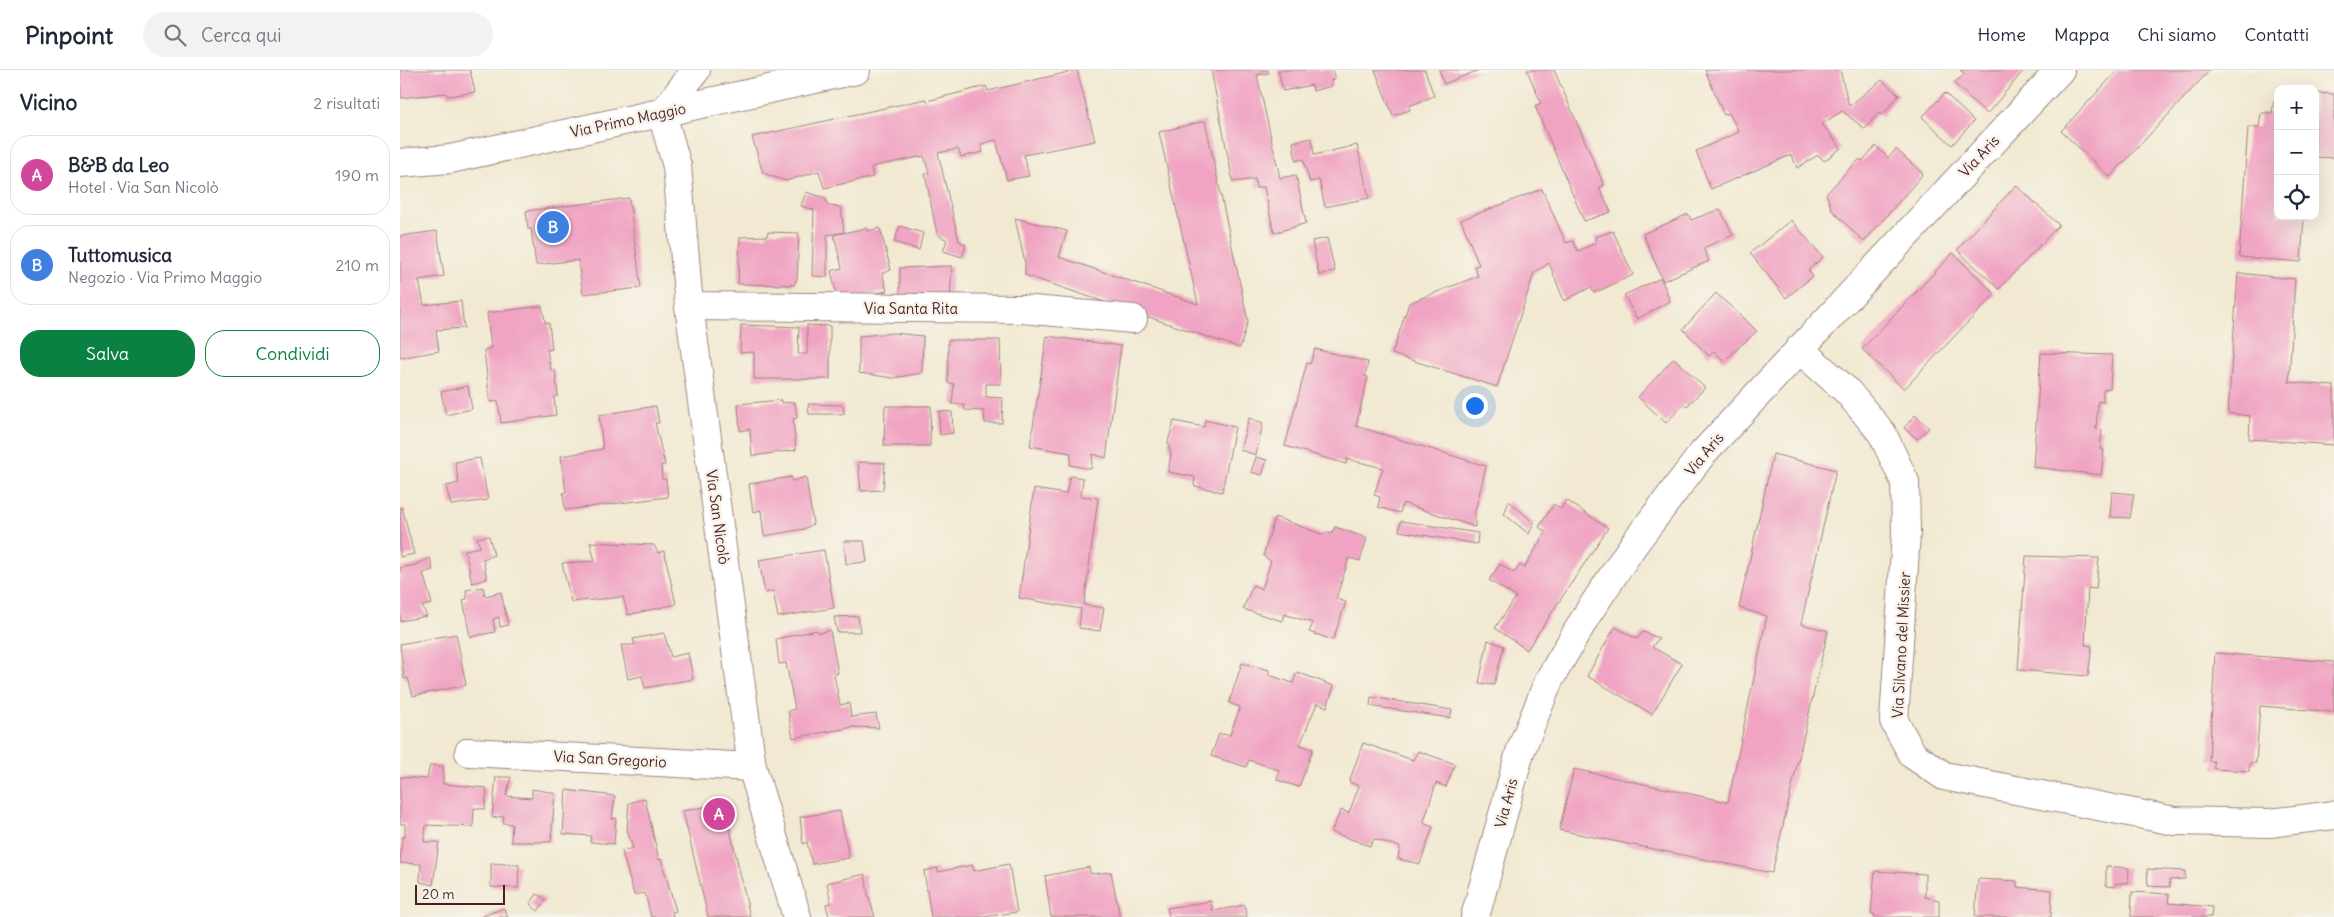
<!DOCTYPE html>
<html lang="it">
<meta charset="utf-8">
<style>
body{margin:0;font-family:Delius,sans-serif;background:#f2f2f3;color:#1f2937}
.controls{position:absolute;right:15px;top:15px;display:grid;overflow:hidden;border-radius:10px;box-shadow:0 5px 20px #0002}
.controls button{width:45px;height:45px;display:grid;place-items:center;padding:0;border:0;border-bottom:1px solid #e0e1e3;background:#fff;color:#1f2937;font:25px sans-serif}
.scale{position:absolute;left:15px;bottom:12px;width:90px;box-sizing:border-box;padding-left:5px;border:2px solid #4a1f2b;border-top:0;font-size:14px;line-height:18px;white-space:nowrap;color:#4a1f2b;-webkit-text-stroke:4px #f7f3e8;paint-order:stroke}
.you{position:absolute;left:1074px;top:335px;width:18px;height:18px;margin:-12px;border:4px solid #fff;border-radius:50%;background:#1a73e8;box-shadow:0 0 0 8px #1a73e833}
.badge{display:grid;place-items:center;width:32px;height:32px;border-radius:50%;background:#0b8043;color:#fff;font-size:16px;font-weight:700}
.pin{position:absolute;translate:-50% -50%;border:2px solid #fff;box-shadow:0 1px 5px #0006}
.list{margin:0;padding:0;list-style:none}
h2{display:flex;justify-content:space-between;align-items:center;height:65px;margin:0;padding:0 20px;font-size:21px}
h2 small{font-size:16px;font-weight:400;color:#747a83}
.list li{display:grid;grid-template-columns:32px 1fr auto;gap:15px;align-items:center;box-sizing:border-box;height:80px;margin:0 10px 10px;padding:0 10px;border:1px solid #e0e1e3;border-radius:20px}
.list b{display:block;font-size:19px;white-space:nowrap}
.list p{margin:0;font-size:16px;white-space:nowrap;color:#747a83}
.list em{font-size:16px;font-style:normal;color:#747a83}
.actions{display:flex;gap:10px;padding:15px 20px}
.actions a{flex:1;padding:11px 0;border:1px solid #0b8043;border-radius:20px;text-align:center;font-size:18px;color:#0b8043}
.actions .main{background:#0b8043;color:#fff}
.icon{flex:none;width:28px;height:28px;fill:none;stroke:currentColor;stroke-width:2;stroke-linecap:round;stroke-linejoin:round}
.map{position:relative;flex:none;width:1934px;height:847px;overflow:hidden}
header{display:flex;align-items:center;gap:30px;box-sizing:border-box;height:70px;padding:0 25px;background:#fff;border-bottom:1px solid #e0e1e3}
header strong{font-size:24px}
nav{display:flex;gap:28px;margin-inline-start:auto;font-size:18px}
.search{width:350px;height:45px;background:#f2f2f3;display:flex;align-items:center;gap:12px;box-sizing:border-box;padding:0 18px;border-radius:28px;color:#747a83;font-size:19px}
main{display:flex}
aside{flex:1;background:#fff}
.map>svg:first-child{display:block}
</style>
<header>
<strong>Pinpoint</strong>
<div class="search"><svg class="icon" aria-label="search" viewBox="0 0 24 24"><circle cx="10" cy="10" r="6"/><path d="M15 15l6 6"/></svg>Cerca qui</div>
<nav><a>Home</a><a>Mappa</a><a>Chi siamo</a><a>Contatti</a></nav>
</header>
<main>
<aside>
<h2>Vicino<small>2 risultati</small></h2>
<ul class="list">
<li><span class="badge" style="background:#d1479c">A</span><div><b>B&amp;B da Leo</b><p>Hotel · Via San Nicolò</p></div><em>190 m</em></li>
<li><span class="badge" style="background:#3f7fe0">B</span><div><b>Tuttomusica</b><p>Negozio · Via Primo Maggio</p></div><em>210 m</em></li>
</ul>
<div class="actions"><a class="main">Salva</a><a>Condividi</a></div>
</aside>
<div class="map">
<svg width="1934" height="847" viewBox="0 0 1934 847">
<rect width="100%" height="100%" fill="#f7f3e8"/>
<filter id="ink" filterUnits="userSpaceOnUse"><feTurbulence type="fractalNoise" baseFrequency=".02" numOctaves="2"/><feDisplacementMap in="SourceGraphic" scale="10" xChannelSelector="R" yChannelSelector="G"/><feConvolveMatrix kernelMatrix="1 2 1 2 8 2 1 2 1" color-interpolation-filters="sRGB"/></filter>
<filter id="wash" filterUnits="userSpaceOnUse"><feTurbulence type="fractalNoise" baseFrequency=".0096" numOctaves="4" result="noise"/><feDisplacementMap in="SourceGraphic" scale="20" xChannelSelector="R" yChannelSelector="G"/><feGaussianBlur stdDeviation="1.12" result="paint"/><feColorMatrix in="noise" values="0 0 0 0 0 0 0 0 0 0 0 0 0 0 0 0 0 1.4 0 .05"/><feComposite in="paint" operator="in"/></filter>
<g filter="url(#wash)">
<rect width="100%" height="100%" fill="#f1e9d2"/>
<g id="blocks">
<g fill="#f0a3c2">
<path d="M0,0H70L75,22L48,26L46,23L1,28Z"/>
<path d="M677,0L695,71L624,85L629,106L607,110L596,70L581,74L583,82L561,87L558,79L538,83L559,171L566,175L562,187L543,181L547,170L537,164L525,104L529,103L524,86L471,97L473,107L424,118L419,101L386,111L363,103L352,67L526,29L527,31L586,16L588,21Z"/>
<path d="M811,0H868L869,3L857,5L880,108L896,105L906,153L874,163L864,117L856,118L855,109L833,112Z"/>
<path d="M878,0H932L935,9L931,10L932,16L913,21L912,15L883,21Z"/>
<path d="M975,0H1025L1034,26L1009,36L1010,40L993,46Z"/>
<path d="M1039,0H1079L1044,14Z"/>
<path d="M1127,0H1154L1204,115L1199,118L1211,142L1184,151L1135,36L1141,33Z"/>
<path d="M1305,0H1440L1449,36L1482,10L1499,25L1482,46L1479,42L1465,59L1442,41L1422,54L1441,78L1424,91L1418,85L1397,98L1391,85L1311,119L1296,81L1339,62L1329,43L1324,45Z"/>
<path d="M1560,0H1624L1587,44L1554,13L1565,4Z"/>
<path d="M1718,0H1810L1710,107L1661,61Z"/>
<path d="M1545,23L1574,51L1552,75L1522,47Z"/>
<path d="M1915,23L1934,24V88L1915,87Z"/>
<path d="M1874,31H1878V146H1904L1901,192L1839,187L1848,57H1859L1861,43H1872Z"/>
<path d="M805,51L848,251L840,278L625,205V193L615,148L667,161L659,187L798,234L759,62Z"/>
<path d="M912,68L914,85L957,75L969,128L925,137L919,110L910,112L903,89L896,91L893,72Z"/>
<path d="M1476,76L1488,88L1496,79L1523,104L1464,172L1432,140L1426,124L1450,98L1460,89L1462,91Z"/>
<path d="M1616,115L1659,155L1599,219L1557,180Z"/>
<path d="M1142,119L1166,173L1173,171L1178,181L1196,173L1195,167L1213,161L1233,205L1194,223L1191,217L1164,231L1149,193L1134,203L1097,317L992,284L1009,233L1078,206L1074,196L1079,195L1061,150Z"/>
<path d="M406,122L426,128L428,136L441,137L444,162L427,165V207L412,206L414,140L401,136Z"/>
<path d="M229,128L241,218L183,224L178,190L136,195L131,159H128L126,141Z"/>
<path d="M1320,139L1333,165L1303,178L1309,191L1263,211L1243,164L1288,144L1291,150Z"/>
<path d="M1391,150L1423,187L1408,200L1413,206L1386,228L1350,183Z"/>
<path d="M500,156L523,163L519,180L494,172Z"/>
<path d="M466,158L467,161L480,158L491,200L482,203L487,221L438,231L431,201L442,198L434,165Z"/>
<path d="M37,161L44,206L19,210L24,235L61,231L64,258L36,260L39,281L0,288V166Z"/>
<path d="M368,162L399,163L397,209L394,215L338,214L340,167L367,166Z"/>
<path d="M927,168L935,201L919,205L912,171Z"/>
<path d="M1553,183L1595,224L1504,319L1462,279Z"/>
<path d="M552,196L550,229L500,228V198Z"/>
<path d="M1838,203L1895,209L1889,312L1934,316V375L1849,369L1850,346L1828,343Z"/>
<path d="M1261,208L1270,231L1237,249L1224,225Z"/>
<path d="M1316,223L1357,261L1324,291L1314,281L1309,286L1283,259Z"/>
<path d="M142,236L145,252L149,253L152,279L147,280L151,301L155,300L158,326L154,327L156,345L101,353L98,331L90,332L84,280L91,278L87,243Z"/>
<path d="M341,255L399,257L398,284H407V255L430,256V309H354V282L340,283Z"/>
<path d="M493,263L523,266L522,303L493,308L459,303V266Z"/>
<path d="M647,266L721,276L706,388L693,384L691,399L670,395L671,383L630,376Z"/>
<path d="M548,270H600L601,314H586V327L603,328L602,353H585L584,341L565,340L564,335L552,334L554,314L548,313Z"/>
<path d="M915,279L968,292L965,306L968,307L956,356L1086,396L1075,442V457L1003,433L1000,443L978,437L980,427L974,425L983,398L947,389L946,394L885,376L907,293L910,294Z"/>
<path d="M1641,283L1712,285L1710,318L1703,320V332L1698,331L1696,359L1702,360L1700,379L1704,380L1701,405L1633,397Z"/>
<path d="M1274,288L1305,318L1287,336L1284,334L1266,353L1238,327Z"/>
<path d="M68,316L72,339L46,345L41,322Z"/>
<path d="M381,330V333L395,332L397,348L393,349L396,380L352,386L350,359L340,361L338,334Z"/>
<path d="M408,334L443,335L444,344H409Z"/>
<path d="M256,336L259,353H255L265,395H261L262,409H266L268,427L165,440L163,423L166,422L161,386L203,379L199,345Z"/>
<path d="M485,336H531L530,376H484Z"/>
<path d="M539,341L552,342L553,363L540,365Z"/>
<path d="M1515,345L1529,358L1517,369L1504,358Z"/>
<path d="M849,348L863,353L856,385L840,380Z"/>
<path d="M805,350L835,357L822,422L794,416L795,407L768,402L771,385L768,372L774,351L804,357Z"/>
<path d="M1373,384L1436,400L1401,554L1428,561L1372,803L1159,760L1174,699L1328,732L1367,546L1339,538Z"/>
<path d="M856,387L867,390L862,405L851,402Z"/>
<path d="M80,388L88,430L51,435L46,416L59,413L55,392Z"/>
<path d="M458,392L485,393L483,420L461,421Z"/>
<path d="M670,406L683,408L681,426L698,428L684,535L704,538L700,561L679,558L681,539L619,528L634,419L666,424Z"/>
<path d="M391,407L392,411L406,407L413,454L404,459L364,466L361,440L353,442L349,414Z"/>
<path d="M1712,422L1734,424L1730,448L1710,447Z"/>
<path d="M1166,430L1208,458L1127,580L1095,558L1116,527L1089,510L1100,494L1114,503L1120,495L1124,498L1146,462L1139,457L1154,434L1161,439Z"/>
<path d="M1109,431L1134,453L1129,464L1104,444Z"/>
<path d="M2,437L14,484L0,487V438Z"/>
<path d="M875,447L924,465L925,462L931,464L935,457L967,468L960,491L949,488L936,529L946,532L933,570L909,562L913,553L884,544L882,551L843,539L853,515L862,519L871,491L863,486Z"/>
<path d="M1001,451L1078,463L1077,474L999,461Z"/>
<path d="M89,466L94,485L83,489L87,509L72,513L65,480L80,477L77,468Z"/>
<path d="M444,471H464L467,492L446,494Z"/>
<path d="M190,472L254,475L258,483L264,481L276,534L228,545L223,527L171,532L162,493L195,491Z"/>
<path d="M424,480L434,538L378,547L373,521L365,523L359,490Z"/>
<path d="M1626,486L1699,488L1696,519L1688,518L1685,575L1692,576L1688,606L1618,600Z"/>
<path d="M30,488L33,500L23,503L32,534L22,536L27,546L0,551V498L15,495Z"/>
<path d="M83,517L85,526L101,522L108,555L100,557L99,547L93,549L95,562L70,567L63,530L67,529L66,520Z"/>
<path d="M458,546L460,562H437L434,547Z"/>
<path d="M1215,557L1237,569L1243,562L1259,568L1252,577L1282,594L1252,644L1187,606Z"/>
<path d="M417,560L419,563L430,560L438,603L434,605L440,635L449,633L451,647L476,644L479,658L453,657L393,668L388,641L395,639L386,593L379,594L376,569Z"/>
<path d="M264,563L271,587L288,583L293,609L245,618L242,606L228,609L221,575H235L233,569Z"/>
<path d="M56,564L66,615L13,626L8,608L4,609L0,574Z"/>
<path d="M1088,570L1104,576L1094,615L1079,613Z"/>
<path d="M1815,583L1934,592V642L1860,636L1856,693H1850L1849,701L1814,699V691H1809Z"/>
<path d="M842,593L869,600V605L893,613L897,602L934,616L927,637L917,633L900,675L913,679L899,717L877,710L879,700L849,690L846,697L811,686L819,664L830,665L840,637L829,633Z"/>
<path d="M971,627L1052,640L1050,648L970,636Z"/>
<path d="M963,673L1013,690L1018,681L1055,694L1046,717L1036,713L1024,751L1025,754L1033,757L1020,794L998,789L1000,777L974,769L970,776L931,762L941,740L949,743L959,716L949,712Z"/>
<path d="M30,695L43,696V714L87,718L85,739L74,738L73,757L26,755L24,772H39L33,815L20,812L21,794L0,793L2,767H5V754H0V707L27,709Z"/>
<path d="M96,707H111L106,726L132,728V719L155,723L151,772H111L112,754L103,753L104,746L92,748Z"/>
<path d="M166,720L215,726L212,749L216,748L214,774L190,772L191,766L163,764Z"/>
<path d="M245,728L259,790L261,789L276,841L272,842L273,847H251L245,823L234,825L222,781L233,778L227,760L229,733Z"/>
<path d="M324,733L350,847H308L283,741Z"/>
<path d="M440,741L449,788L412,794L407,772L403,774L400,747Z"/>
<path d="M91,793L119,795L118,818L91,817Z"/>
<path d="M609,794L617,842L584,847H531L524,801L538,798V802L572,795L574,801Z"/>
<path d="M1706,796L1729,798L1728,813H1716L1715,817L1706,816Z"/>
<path d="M689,797L691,804L711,802L720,847H651L645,806Z"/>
<path d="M1747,799L1785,801V809L1769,810L1770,817L1748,816Z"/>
<path d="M1475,801L1525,804V827L1539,830V847H1474V844L1471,843Z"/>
<path d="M465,804L468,824L475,847H429L426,834L431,833L427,813Z"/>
<path d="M1578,809L1617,811V817L1652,820L1651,847H1575Z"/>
<path d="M1732,822L1769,824L1768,833L1812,837L1811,847H1731Z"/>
<path d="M137,824L146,830L138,841L130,834Z"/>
<path d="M811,831L813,841L845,835L847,847H769L767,838Z"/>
<path d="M104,838L108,847H80Z"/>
</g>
</g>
</g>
<g filter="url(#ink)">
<use href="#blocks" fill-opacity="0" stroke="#9e847e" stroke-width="1"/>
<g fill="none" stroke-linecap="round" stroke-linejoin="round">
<defs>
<g id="minor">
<path d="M296,0L262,44L277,96L289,236L352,697L397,847"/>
<path d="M289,236L622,239L733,249"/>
<path d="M1399,279L1447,321L1482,363L1505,412L1506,463L1494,651L1513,685L1544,706L1775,751L1870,753L1934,745"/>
<path d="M69,682L352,697"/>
<path d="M1075,847L1120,682L1149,610L1188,543L1234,474L1303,383L1660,0"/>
</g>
<path id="major" d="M0,93L50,89L456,0"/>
</defs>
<use href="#minor" stroke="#9e847e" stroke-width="30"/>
<use href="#major" stroke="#9e847e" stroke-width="30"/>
<use href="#minor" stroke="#fff" stroke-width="28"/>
<use href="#major" stroke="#fff" stroke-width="28"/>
</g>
</g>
<g text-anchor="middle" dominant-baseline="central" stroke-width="5" stroke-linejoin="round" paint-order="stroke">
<g font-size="15" fill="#4a1f2b" stroke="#f7f3e8">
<text transform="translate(228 50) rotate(-12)">Via Primo Maggio</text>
<text transform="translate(1579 86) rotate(-47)">Via Aris</text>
<text x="511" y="238">Via Santa Rita</text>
<text transform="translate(1304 384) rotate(-50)">Via Aris</text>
<text transform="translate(318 447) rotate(82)">Via San Nicolò</text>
<text transform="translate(1501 575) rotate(-87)">Via Silvano del Missier</text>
<text transform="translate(210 689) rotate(3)">Via San Gregorio</text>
<text transform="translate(1106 733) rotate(-75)">Via Aris</text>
</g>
</g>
</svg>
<div class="controls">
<button>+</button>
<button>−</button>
<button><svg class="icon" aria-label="locate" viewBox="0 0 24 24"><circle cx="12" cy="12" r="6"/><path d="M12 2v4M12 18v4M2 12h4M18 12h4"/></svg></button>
</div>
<div class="scale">20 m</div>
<div class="you"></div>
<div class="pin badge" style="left:319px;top:744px;background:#d1479c">A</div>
<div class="pin badge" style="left:153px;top:157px;background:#3f7fe0">B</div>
</div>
</main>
